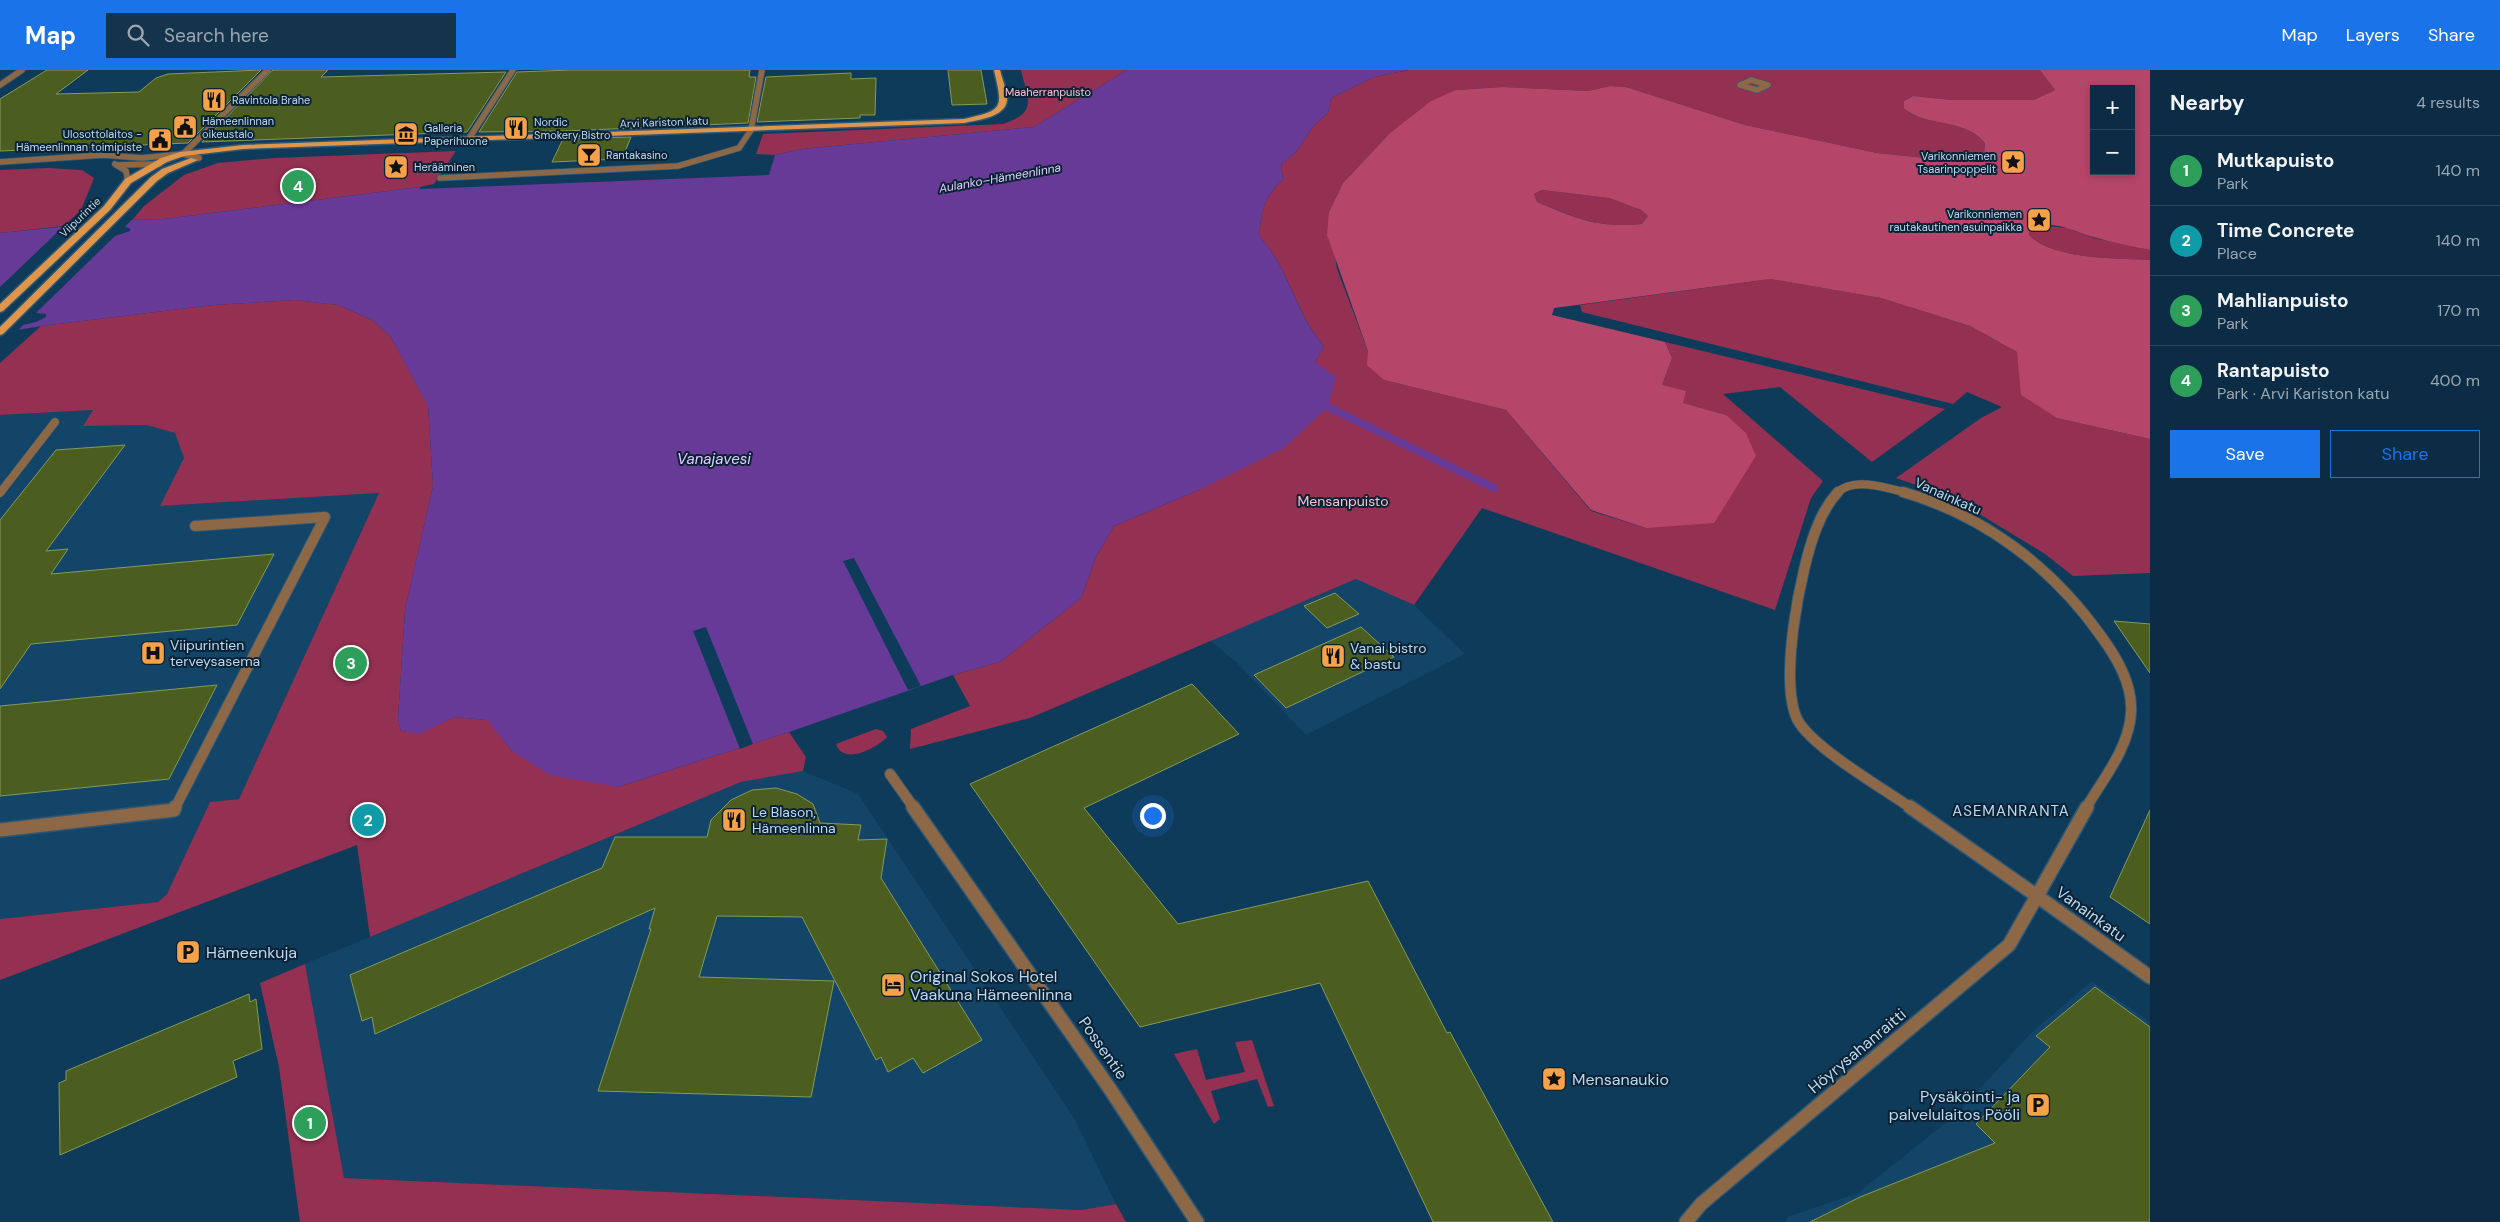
<!DOCTYPE html>
<meta charset="utf-8">
<style>
body{margin:0;font-family:"DM Sans",sans-serif;background:#14344b;color:#f1f3f6}
.controls{position:absolute;right:15px;top:15px;display:grid;overflow:hidden;border-radius:0px;box-shadow:0 2px 8px #0003}
.controls button{width:45px;height:45px;display:grid;place-items:center;padding:0;border:0;border-bottom:1px solid #2b485d;background:#0b2c44;color:#f1f3f6;font:25px sans-serif}
.you{position:absolute;left:1152px;top:745px;width:18px;height:18px;margin:-12px;border:4px solid #fff;border-radius:50%;background:#1a73e8;box-shadow:0 0 0 8px #1a73e833}
.badge{display:grid;place-items:center;width:32px;height:32px;border-radius:50%;background:#1a73e8;color:#fff;font-size:16px;font-weight:700}
.pin{position:absolute;translate:-50% -50%;border:2px solid #fff;box-shadow:0 1px 5px #0006}
.list{margin:0;padding:0;list-style:none}
h2{display:flex;justify-content:space-between;align-items:center;height:65px;margin:0;padding:0 20px;font-size:21px}
h2 small{font-size:16px;font-weight:400;color:#9aa7b2}
.list li{display:grid;grid-template-columns:32px 1fr auto;gap:15px;align-items:center;box-sizing:border-box;height:70px;padding:0 20px;border-top:1px solid #2b485d}
.list b{display:block;font-size:19px;white-space:nowrap}
.list p{margin:0;font-size:16px;white-space:nowrap;color:#9aa7b2}
.list em{font-size:16px;font-style:normal;color:#9aa7b2}
.actions{display:flex;gap:10px;padding:15px 20px}
.actions a{flex:1;padding:11px 0;border:1px solid #1a73e8;border-radius:0px;text-align:center;font-size:18px;color:#1a73e8}
.actions .main{background:#1a73e8;color:#fff}
.icon{flex:none;width:28px;height:28px;fill:none;stroke:currentColor;stroke-width:2;stroke-linecap:round;stroke-linejoin:round}
.map{position:relative;flex:none;width:2150px;height:1152px;overflow:hidden}
header{display:flex;align-items:center;gap:30px;box-sizing:border-box;height:70px;padding:0 25px;background:#1a73e8;color:#fff}
header strong{font-size:24px}
nav{display:flex;gap:28px;margin-inline-start:auto;font-size:18px}
.search{width:350px;height:45px;background:#14344b;display:flex;align-items:center;gap:12px;box-sizing:border-box;padding:0 18px;border-radius:0px;color:#9aa7b2;font-size:19px}
main{display:flex}
aside{flex:1;background:#0b2c44}
.map>svg:first-child{display:block}
</style>
<header>
<strong>Map</strong>
<div class="search"><svg class="icon" aria-label="search" viewBox="0 0 24 24"><circle cx="10" cy="10" r="6"/><path d="M15 15l6 6"/></svg>Search here</div>
<nav><a>Map</a><a>Layers</a><a>Share</a></nav>
</header>
<main>
<div class="map">
<svg width="2150" height="1152" viewBox="0 0 2150 1152">
<rect width="100%" height="100%" fill="#0f3b5a"/>
<g fill="#134569">
<path d="M94,340L83,356L146,355L175,363L185,387L161,436L379,423L239,729L210,732L167,824L158,832L0,849V345Z"/>
<path d="M1357,509L1414,535L1465,584L1306,665L1237,593L1210,570Z"/>
<path d="M803,701L858,724L1074,1048L1116,1134L1082,1140L344,1108L305,894L741,712Z"/>
<path d="M2092,911L2150,952V1152H1786L1788,1147L1858,1123L1957,1044L2030,964Z"/>
</g>
<g fill="#943051">
<path d="M1021,0H1127L1034,57L803,79L775,85L756,84L763,64L1003,54C1038,42 1028,30 1021,0Z"/>
<path d="M1408,0H2040L2055,20L2034,30H1952L1913,26L1904,31V39C1910,42 1916,46 1922,48C1944,55 1970,54 1985,73L1984,83L1972,89L1954,91L1877,83L1745,55L1626,17L1610,16L1588,21L1503,17L1456,20L1389,64L1343,113L1329,142L1337,199L1368,281L1384,310L1506,340L1591,441L1646,458L1726,345L1682,333L1662,315L1672,288L1665,272L1945,339L1872,392L1780,317L1723,324L1823,411L1811,428L1775,540L1482,438L1414,535L1356,509L1030,648L910,679L911,659L970,636L953,605L1000,592L1081,528L1096,487L1114,456L1199,420L1315,292L1324,276C1295,243 1289,197 1259,166C1262,139 1263,129 1283,109L1281,95L1296,82L1315,54L1328,43L1331,28L1374,7Z"/>
<path d="M456,81L434,114L420,117L164,149L132,150L144,136L184,105L218,93L274,88Z"/>
<path d="M48,98L82,100L94,108L81,140L64,156L0,163V100Z"/>
<path d="M1542,120L1609,128L1641,140L1648,146L1642,154C1596,158 1579,149 1537,132L1534,124Z"/>
<path d="M2037,155L2067,158L2094,168L2150,180V190C2115,188 2055,190 2029,165L2030,159Z"/>
<path d="M1770,209L1881,228L1970,256L2017,282L2057,348L2150,369V503L2073,506L2045,484L1981,445L1931,420L1896,408L1981,348L2002,337L1967,322L1953,334L1582,242L1580,235Z"/>
<path d="M295,230L338,235L372,250L391,267L428,335L433,416L405,540L398,649L401,661L419,663L455,647L488,650L512,681L618,717L789,662L806,687L803,701L741,712L370,867L357,775L0,910V849L158,832L167,824L210,732L239,729L379,423L160,436L184,388L175,363L146,355L83,356L93,340L0,345V293L41,256L213,235Z"/>
<path d="M876,659L883,661L887,667C877,678 843,696 836,674Z"/>
<path d="M305,894L344,1108L1082,1140L1116,1134L1126,1152H300L279,997L260,913Z"/>
<path d="M1252,970L1274,1036L1268,1037L1257,1009L1211,1021L1220,1049L1214,1054L1174,984L1197,979L1206,1010L1245,1002L1235,972Z"/>
</g>
<path fill="#b64669" fill-rule="evenodd" d="M2040,0H2150V180C2132,176 2114,173 2097,168C2076,163 2052,147 2030,159L2029,165C2054,190 2116,188 2150,190V369L2057,348L2021,325L2017,282L1970,256L1881,228L1770,209L1554,238L1552,245L1665,272L1672,288L1662,315L1686,321L1683,333L1726,345L1746,363L1756,386L1714,453L1646,458L1591,440L1506,340L1384,310L1367,295L1368,281L1327,165L1329,142L1343,113L1389,64L1431,31L1456,20L1503,17L1588,21L1610,16L1626,17L1745,55L1877,83L1954,91L1972,89L1984,83L1985,73C1970,54 1944,55 1922,48C1916,46 1910,42 1904,39V31L1913,26L1952,30H2034L2055,20ZM2094,19H2131V101H2094ZM1542,120L1609,128L1641,140L1648,146L1642,154C1596,158 1578,149 1537,132L1534,124Z"/>
<path fill="#683a97" d="M1127,0H1408L1374,7L1331,28L1328,43L1315,54L1296,82L1281,95L1283,109C1263,129 1262,139 1259,166C1289,197 1294,242 1324,276L1315,292L1336,307L1328,337L1284,378L1199,420L1114,456L1096,487L1081,528L1000,592L953,605L789,662L618,717L550,705L512,681L487,650L455,647L419,664L401,661L398,649L405,540L433,416L428,336L391,267L372,250L338,235L295,230L213,235L41,256L0,263V163L132,150L164,149L420,117V119L769,105L775,85L803,79L1034,57Z"/>
<g fill="#0f3b5a">
<path d="M134,147L125,157L130,158V161L115,166L36,243L46,244V247L36,252L23,255L16,263L0,266V217L67,153Z"/>
<path d="M854,488L921,616L908,620L843,491Z"/>
<path d="M706,557L753,674L740,679L693,561Z"/>
</g>
<g fill="none" stroke-linecap="round" stroke-linejoin="round">
<path stroke="#683a97" stroke-width="8" d="M1328,337L1494,418"/>
</g>
<g fill="#4b5d1f" stroke="#859a5b">
<path d="M47,0H88L56,24L139,22L156,8L168,4L261,0L188,73L0,81V29Z"/>
<path d="M273,0H328L321,7L506,2L467,62L202,72Z"/>
<path d="M572,0H750L749,7H756L748,53L566,61L479,62L517,2Z"/>
<path d="M948,0H981L987,34L952,35Z"/>
<path d="M851,3V9L876,8L875,45H860V48L757,52L766,7Z"/>
<path d="M631,67L622,89L552,92L563,69Z"/>
<path d="M125,375L46,481L68,479L51,504L274,484L237,555L31,574L0,619V450L56,380Z"/>
<path d="M1335,523L1359,544L1327,558L1304,536Z"/>
<path d="M2114,551L2150,554V603Z"/>
<path d="M1361,557L1394,587L1286,638L1254,605Z"/>
<path d="M1192,614L1239,664L1084,738L1178,854L1368,811L1447,963L1450,962L1553,1152H1433L1320,913L1140,957L970,714Z"/>
<path d="M217,615L169,709L0,726V636Z"/>
<path d="M776,718L797,724L813,734L820,753L861,755L858,770L887,769L881,808L982,970L923,1003L913,988L888,1002L881,987L876,990L802,847L717,846L699,907L834,911L811,1027L598,1021L651,859H649L655,838L375,964L372,947L362,951L350,905L602,798L615,767H707L711,750L731,730L752,720Z"/>
<path d="M2150,740V854L2110,827Z"/>
<path d="M2095,917L2150,957V1152H1810L1860,1127L1995,1073L1976,1054L2050,977L2036,966Z"/>
<path d="M249,924L250,932L256,929L262,979L233,991L237,1007L60,1085L59,1013L66,1010V1001Z"/>
</g>
<g fill="none" stroke-linecap="round" stroke-linejoin="round">
<defs>
<path id="service-far3" d="M440,108L678,96L739,78L751,60"/>
<path id="service-far2" d="M0,423L55,352"/>
<path id="service-far1" d="M175,738L325,447L195,456"/>
<path id="service" d="M0,760L174,740L175,737"/>
<path id="pedestrian" d="M1751,10L1768,15L1757,20L1740,15Z"/>
<g id="minor-far3">
<path d="M0,15L22,0"/>
<path d="M751,60L762,0"/>
<path d="M468,70L513,0"/>
<path d="M183,84L268,0"/>
<path d="M0,92L103,85L142,88L183,84L199,88"/>
<path d="M115,94L126,101L128,111"/>
<path d="M117,95L159,94"/>
</g>
<path id="minor-far2" d="M1837,423C1853,406 1888,418 1907,423"/>
<g id="minor-far1">
<path d="M1838,422C1828,433 1822,444 1817,457C1801,495 1776,620 1800,654C1820,682 1881,717 1911,738"/>
<path d="M1903,422C1985,446 2052,497 2101,566C2117,588 2133,615 2131,643C2129,678 2103,709 2086,738"/>
<path d="M890,704L914,738"/>
</g>
<g id="minor">
<path d="M913,737L1110,1019L1197,1152"/>
<path d="M1910,737L2037,826"/>
<path d="M2037,826L2150,907"/>
<path d="M2037,826L2087,737"/>
<path d="M1686,1152L1701,1134L2009,875L2037,826"/>
</g>
<g id="primary">
<path d="M994,0H1000C1002,9 1006,18 1007,27C1009,47 978,50 964,53L243,79L184,86L167,92L131,113L110,140L3,241L0,242V234L104,136L125,109L161,88L180,82L243,75L964,49C1004,40 1003,39 994,0Z"/>
<path d="M191,88L198,90L168,103L157,111L3,264L0,265V257L151,107L162,99Z"/>
</g>
</defs>
<use href="#service-far3" stroke="#2e5775" stroke-width="7"/>
<use href="#service-far2" stroke="#2e5775" stroke-width="9"/>
<use href="#service-far1" stroke="#2e5775" stroke-width="12"/>
<use href="#service" stroke="#2e5775" stroke-width="16"/>
<use href="#pedestrian" stroke="#2e5775" stroke-width="7"/>
<use href="#minor-far3" stroke="#2e5775" stroke-width="7"/>
<use href="#minor-far2" stroke="#2e5775" stroke-width="9"/>
<use href="#minor-far1" stroke="#2e5775" stroke-width="12"/>
<use href="#minor" stroke="#2e5775" stroke-width="16"/>
<use href="#primary" stroke="#2e5775" stroke-width="3"/>
<use href="#service-far3" stroke="#8c6846" stroke-width="5.5"/>
<use href="#service-far2" stroke="#8c6846" stroke-width="8"/>
<use href="#service-far1" stroke="#8c6846" stroke-width="10"/>
<use href="#service" stroke="#8c6846" stroke-width="13"/>
<use href="#pedestrian" stroke="#8c6846" stroke-width="5.5"/>
<use href="#minor-far3" stroke="#8c6846" stroke-width="5.5"/>
<use href="#minor-far2" stroke="#8c6846" stroke-width="8"/>
<use href="#minor-far1" stroke="#8c6846" stroke-width="10"/>
<use href="#minor" stroke="#8c6846" stroke-width="13"/>
<use href="#primary" fill="#df954a" fill-rule="evenodd"/>
</g>
<defs>
<symbol id="restaurant-square" viewBox="-11 -11 22 22"><rect x="-9" y="-9" width="18" height="18" rx="4" fill="#f7a248" stroke="#0a2233"/><path d="M-5-6h1v4h1v-4h1v4h1v-4h1v5L-1.5 .5V6h-2V.5L-5-1ZM5-6V6H3V1.5H1.5Q1.5-4 5-6Z" fill="#111"/></symbol>
<symbol id="civic-square" viewBox="-11 -11 22 22"><rect x="-9" y="-9" width="18" height="18" rx="4" fill="#f7a248" stroke="#0a2233"/><path d="M-.6-6.5H3V-4.5H.6V-3L4-1V1h2V6H-6V1h2V-1L-.6-3ZM-1.2 2.5V6h2.4V2.5Z" fill="#111"/></symbol>
<symbol id="museum-square" viewBox="-11 -11 22 22"><rect x="-9" y="-9" width="18" height="18" rx="4" fill="#f7a248" stroke="#0a2233"/><path d="M0-6L6-3V-2H-6V-3ZM-5-1h2V3h-2ZM-1-1h2V3h-2ZM3-1h2V3H3ZM-6 4H6V6H-6Z" fill="#111"/></symbol>
<symbol id="bar-square" viewBox="-11 -11 22 22"><rect x="-9" y="-9" width="18" height="18" rx="4" fill="#f7a248" stroke="#0a2233"/><path d="M-6-5H6L.8 .8V4.5H3.5V6h-7V4.5H-.8V.8Z" fill="#111"/></symbol>
<symbol id="sight-square" viewBox="-11 -11 22 22"><rect x="-9" y="-9" width="18" height="18" rx="4" fill="#f7a248" stroke="#0a2233"/><path d="M0-6L1.8-2.2L6-1.7L2.9 1.2L3.7 5.4L0 3.3L-3.7 5.4L-2.9 1.2L-6-1.7L-1.8-2.2Z" fill="#111"/></symbol>
<symbol id="hospital-square" viewBox="-11 -11 22 22"><rect x="-9" y="-9" width="18" height="18" rx="4" fill="#f7a248" stroke="#0a2233"/><path d="M-5-5h3v3.5h4V-5h3V5h-3V1.5h-4V5h-3Z" fill="#111"/></symbol>
<symbol id="parking-square" viewBox="-11 -11 22 22"><rect x="-9" y="-9" width="18" height="18" rx="4" fill="#f7a248" stroke="#0a2233"/><path d="M-3.5-5.5H1a3.5 3.5 0 0 1 0 7H-1V5.5H-3.5ZM-1-3.4V-.6H.8a1.4 1.4 0 0 0 0-2.8Z" fill="#111"/></symbol>
<symbol id="hotel-square" viewBox="-11 -11 22 22"><rect x="-9" y="-9" width="18" height="18" rx="4" fill="#f7a248" stroke="#0a2233"/><path d="M-6-4.5h1.5V1H6V5H4.5V3h-9V5H-6ZM-4 0a1.8 1.8 0 1 1 3.6 0ZM.5 0V-2.5h3Q6-2.5 6 0Z" fill="#111"/></symbol>
</defs>
<g fill-rule="evenodd">
<use href="#restaurant-square" x="200" y="16" width="28" height="28"/>
<use href="#civic-square" x="171" y="43" width="28" height="28"/>
<use href="#restaurant-square" x="502" y="44" width="28" height="28"/>
<use href="#museum-square" x="392" y="50" width="28" height="28"/>
<use href="#civic-square" x="146" y="56" width="28" height="28"/>
<use href="#bar-square" x="575" y="71" width="28" height="28"/>
<use href="#sight-square" x="1999" y="78" width="28" height="28"/>
<use href="#sight-square" x="382" y="83" width="28" height="28"/>
<use href="#sight-square" x="2025" y="136" width="28" height="28"/>
<use href="#hospital-square" x="139" y="569" width="28" height="28"/>
<use href="#restaurant-square" x="1319" y="572" width="28" height="28"/>
<use href="#restaurant-square" x="720" y="736" width="28" height="28"/>
<use href="#parking-square" x="174" y="868" width="28" height="28"/>
<use href="#hotel-square" x="879" y="901" width="28" height="28"/>
<use href="#sight-square" x="1540" y="995" width="28" height="28"/>
<use href="#parking-square" x="2024" y="1021" width="28" height="28"/>
</g>
<g text-anchor="middle" dominant-baseline="central" stroke-width="4" stroke-linejoin="round" paint-order="stroke">
<g font-size="11" fill="#fdc0ce" stroke="#0a2233">
<text x="1048" y="22">Maaherranpuisto</text>
</g>
<g font-size="11" fill="#bdd9f1" stroke="#0a2233" text-anchor="start">
<text x="232" y="30">Ravintola Brahe</text>
<text x="202" y="51">Hämeenlinnan<tspan x="202" dy="13">oikeustalo</tspan></text>
<text x="534" y="52">Nordic<tspan x="534" dy="13">Smokery Bistro</tspan></text>
<text x="424" y="58">Galleria<tspan x="424" dy="13">Paperihuone</tspan></text>
<text x="142" y="64" text-anchor="end">Ulosottolaitos -<tspan x="142" dy="13">Hämeenlinnan toimipiste</tspan></text>
<text x="606" y="85">Rantakasino</text>
<text x="1996" y="86" text-anchor="end">Varikonniemen<tspan x="1996" dy="13">Tsaarinpoppelit</tspan></text>
<text x="414" y="97">Herääminen</text>
<text x="2022" y="144" text-anchor="end">Varikonniemen<tspan x="2022" dy="13">rautakautinen asuinpaikka</tspan></text>
</g>
<g font-size="11" fill="#bdd9f1" stroke="#0a2233">
<text transform="translate(664 52) rotate(-2)">Arvi Kariston katu</text>
<text transform="translate(80 147) rotate(-44)">Viipurintie</text>
</g>
<g font-size="12" font-style="italic" fill="#e1ccff" stroke="#0a2233">
<text transform="translate(1000 108) rotate(-10)">Aulanko–Hämeenlinna</text>
</g>
<g font-size="14" fill="#bdd9f1" stroke="#0a2233">
<text transform="translate(1948 426) rotate(24)">Vanainkatu</text>
</g>
<g font-size="14" fill="#fdc0ce" stroke="#0a2233">
<text x="1343" y="431">Mensanpuisto</text>
</g>
<g font-size="14" fill="#bdd9f1" stroke="#0a2233" text-anchor="start">
<text x="170" y="575">Viipurintien<tspan x="170" dy="16">terveysasema</tspan></text>
<text x="1350" y="578">Vanai bistro<tspan x="1350" dy="16">&amp; bastu</tspan></text>
<text x="752" y="742">Le Blason,<tspan x="752" dy="16">Hämeenlinna</tspan></text>
</g>
<g font-size="15" font-style="italic" fill="#e1ccff" stroke="#0a2233">
<text x="714" y="389">Vanajavesi</text>
</g>
<g font-size="15" letter-spacing="1" fill="#bdd9f1" stroke="#0a2233">
<text x="2011" y="741">ASEMANRANTA</text>
</g>
<g font-size="16" fill="#bdd9f1" stroke="#0a2233">
<text transform="translate(2091 844) rotate(36)">Vanainkatu</text>
<text transform="translate(1103 978) rotate(55)">Possentie</text>
<text transform="translate(1857 981) rotate(-40)">Höyrysahanraitti</text>
</g>
<g font-size="16" fill="#bdd9f1" stroke="#0a2233" text-anchor="start">
<text x="206" y="882">Hämeenkuja</text>
<text x="910" y="906">Original Sokos Hotel<tspan x="910" dy="18">Vaakuna Hämeenlinna</tspan></text>
<text x="1572" y="1009">Mensanaukio</text>
<text x="2020" y="1026" text-anchor="end">Pysäköinti- ja<tspan x="2020" dy="18">palvelulaitos Pööli</tspan></text>
</g>
</g>
</svg>
<div class="controls">
<button>+</button>
<button>−</button>
</div>
<div class="you"></div>
<div class="pin badge" style="left:310px;top:1053px;background:#2e9e5b">1</div>
<div class="pin badge" style="left:368px;top:750px;background:#0f9aa8">2</div>
<div class="pin badge" style="left:351px;top:593px;background:#2e9e5b">3</div>
<div class="pin badge" style="left:298px;top:116px;background:#2e9e5b">4</div>
</div>
<aside>
<h2>Nearby<small>4 results</small></h2>
<ul class="list">
<li><span class="badge" style="background:#2e9e5b">1</span><div><b>Mutkapuisto</b><p>Park</p></div><em>140 m</em></li>
<li><span class="badge" style="background:#0f9aa8">2</span><div><b>Time Concrete</b><p>Place</p></div><em>140 m</em></li>
<li><span class="badge" style="background:#2e9e5b">3</span><div><b>Mahlianpuisto</b><p>Park</p></div><em>170 m</em></li>
<li><span class="badge" style="background:#2e9e5b">4</span><div><b>Rantapuisto</b><p>Park · Arvi Kariston katu</p></div><em>400 m</em></li>
</ul>
<div class="actions"><a class="main">Save</a><a>Share</a></div>
</aside>
</main>
